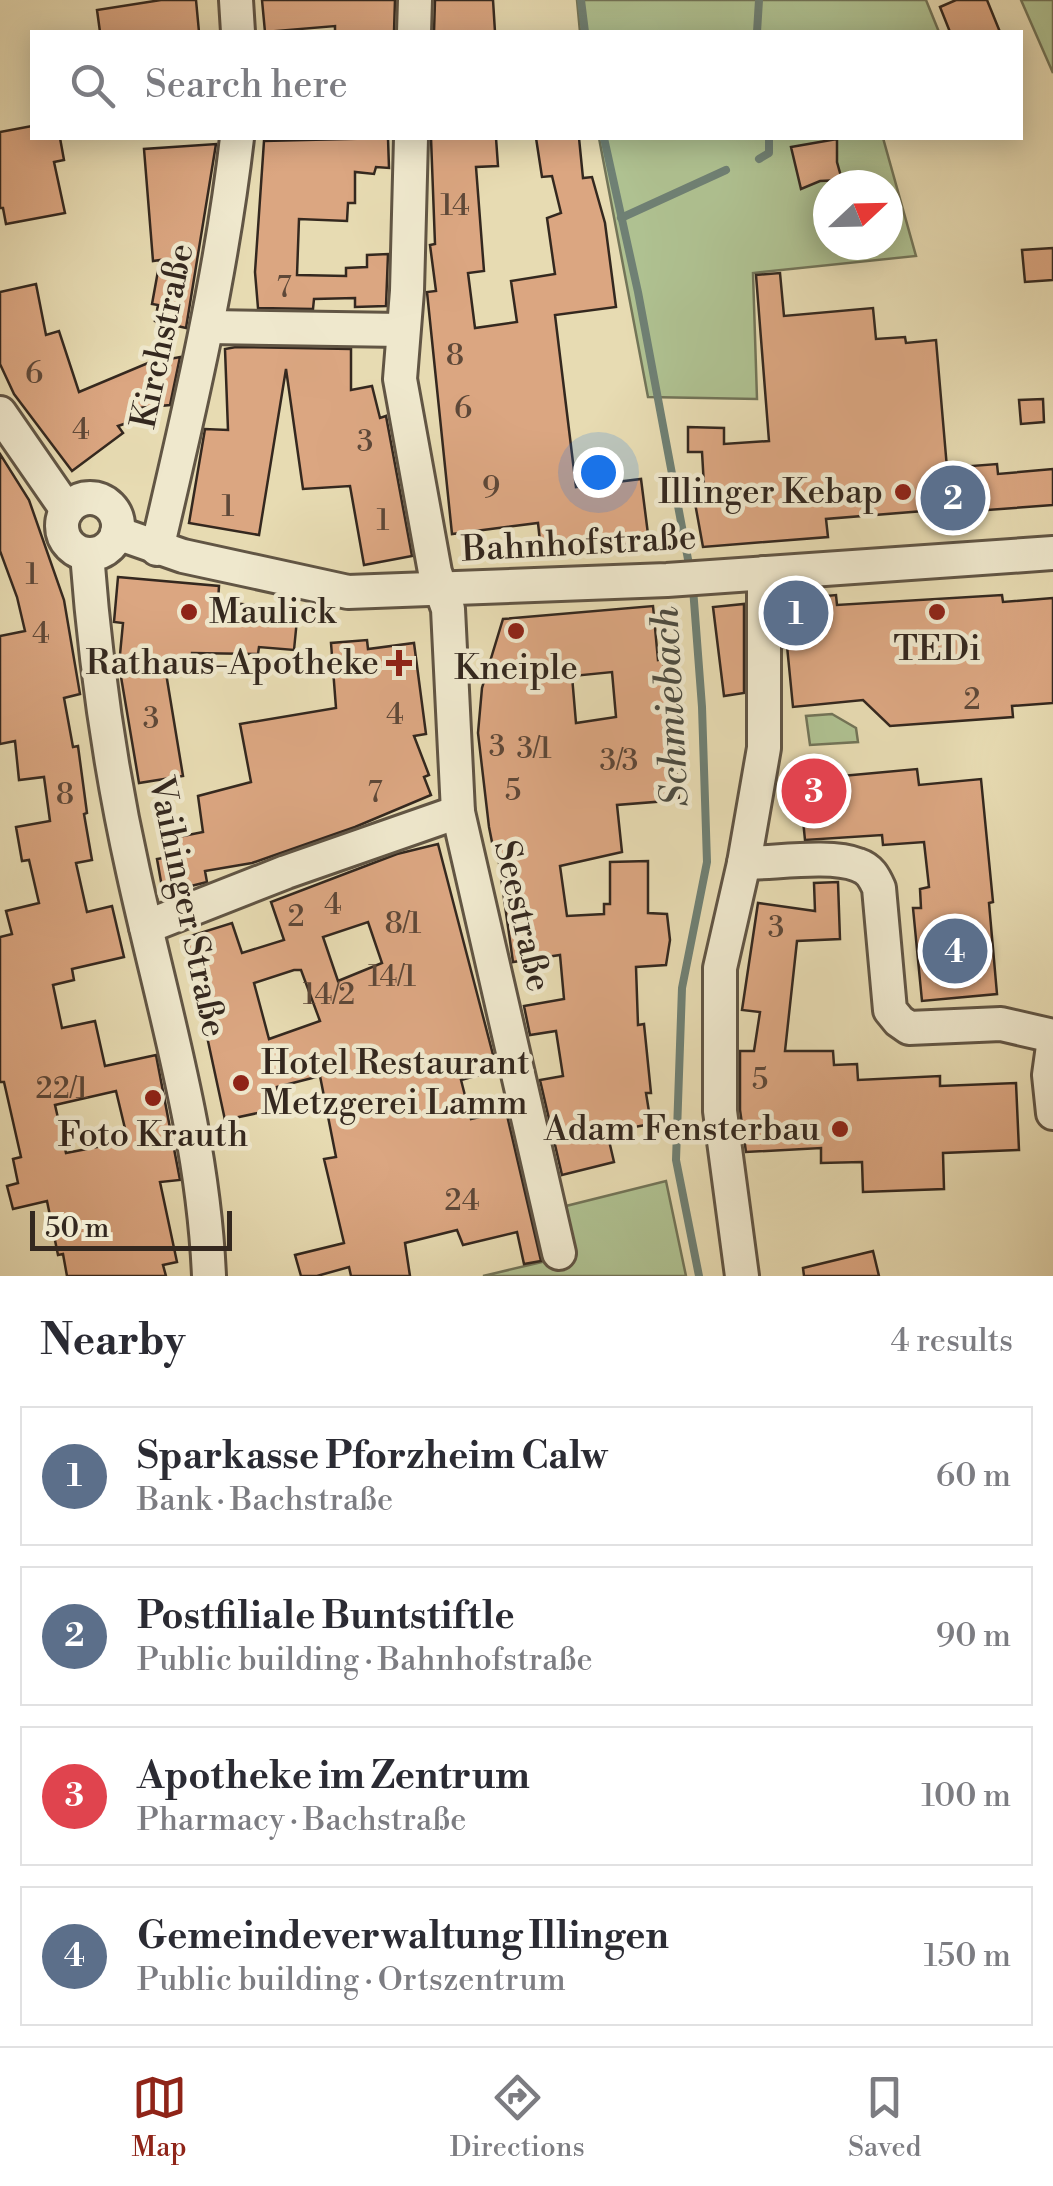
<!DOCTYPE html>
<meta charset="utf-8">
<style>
body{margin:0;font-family:"Libre Bodoni",serif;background:#f2f2f3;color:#2b2b33}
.compass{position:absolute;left:813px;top:170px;width:90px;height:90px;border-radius:50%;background:#fff;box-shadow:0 5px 25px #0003;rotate:68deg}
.scale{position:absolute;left:30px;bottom:25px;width:202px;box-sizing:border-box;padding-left:10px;border:5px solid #34281f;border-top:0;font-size:28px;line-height:35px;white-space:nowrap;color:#34281f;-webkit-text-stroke:8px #efe8cd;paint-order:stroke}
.you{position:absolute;left:598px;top:472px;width:35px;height:35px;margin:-25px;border:8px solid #fff;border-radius:50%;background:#1a73e8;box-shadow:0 0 0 15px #1a73e833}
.badge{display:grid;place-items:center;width:65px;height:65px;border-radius:50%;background:#8f2418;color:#fff;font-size:32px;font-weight:700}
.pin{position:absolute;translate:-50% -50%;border:5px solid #fff;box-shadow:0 2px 10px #0006}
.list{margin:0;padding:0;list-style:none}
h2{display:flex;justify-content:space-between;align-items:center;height:130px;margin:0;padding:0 40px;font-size:42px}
h2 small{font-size:32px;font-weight:400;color:#7c7c81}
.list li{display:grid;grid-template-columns:65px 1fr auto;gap:30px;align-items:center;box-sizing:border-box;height:140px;margin:0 20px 20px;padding:0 20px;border:2px solid #e1e1e2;border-radius:0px}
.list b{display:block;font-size:38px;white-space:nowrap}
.list p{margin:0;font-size:32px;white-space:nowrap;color:#7c7c81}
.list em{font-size:32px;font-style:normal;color:#7c7c81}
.icon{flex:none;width:55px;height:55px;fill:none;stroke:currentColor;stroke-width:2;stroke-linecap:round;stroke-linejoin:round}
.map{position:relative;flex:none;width:1053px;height:1276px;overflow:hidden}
.search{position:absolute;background:#fff;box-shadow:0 5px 25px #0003;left:30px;right:30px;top:30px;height:110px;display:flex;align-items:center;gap:25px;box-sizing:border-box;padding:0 35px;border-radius:0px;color:#7c7c81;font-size:38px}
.sheet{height:770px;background:#fff}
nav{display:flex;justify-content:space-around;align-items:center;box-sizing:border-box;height:140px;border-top:2px solid #e1e1e2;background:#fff;font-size:28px;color:#7c7c81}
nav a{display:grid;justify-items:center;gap:5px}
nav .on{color:#8f2418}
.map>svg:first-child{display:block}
</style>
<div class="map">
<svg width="1053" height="1276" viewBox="0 0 1053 1276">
<rect width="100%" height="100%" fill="#e7dbb2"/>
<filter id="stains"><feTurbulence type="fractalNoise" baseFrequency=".002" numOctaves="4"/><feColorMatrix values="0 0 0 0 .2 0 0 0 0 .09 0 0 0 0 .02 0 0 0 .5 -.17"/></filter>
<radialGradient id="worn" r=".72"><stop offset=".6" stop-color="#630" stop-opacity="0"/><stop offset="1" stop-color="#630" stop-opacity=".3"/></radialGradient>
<g fill="#afc191" stroke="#727458" stroke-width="2.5" fill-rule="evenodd">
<path d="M577,0H926L939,32H580Z"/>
<path d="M1021,0H1053V73Z"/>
<path d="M599,138H883L916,256L753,273L757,399L648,397ZM828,185H888V245H828Z"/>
<path d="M832,714L856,728L858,742L810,745L806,716Z"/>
<path d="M666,1181L686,1276H483L576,1254L566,1206Z"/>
</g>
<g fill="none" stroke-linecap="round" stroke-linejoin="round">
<g stroke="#6f8074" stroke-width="8">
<path d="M581,0L585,32"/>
<path d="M757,32L759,0"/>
<path d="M604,138L638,292L690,570"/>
<path d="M759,159L769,153V138"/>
<path d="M621,218L726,170"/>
<path d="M693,588L702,707L707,862L682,988L676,1160L699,1276"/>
</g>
</g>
<g fill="#dba681" stroke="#34281f" stroke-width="2.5" fill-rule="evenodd">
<path d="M161,0H196L199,32H100L97,10Z"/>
<path d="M262,0H395L394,32H335V26L265,32Z"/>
<path d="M435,0H493L495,32H434Z"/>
<path d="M956,0H987L1000,32H950L940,7Z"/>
<path d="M32,126V138H60L64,160L54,162L65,213L6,224L3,208H0V132Z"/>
<path d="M388,138L389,168L376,167L374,174L355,172V203H348L347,221L299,219L297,275L346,276V268L367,267V255L388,254L386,306L355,307V298L314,299L313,309L258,308L255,272L264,141Z"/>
<path d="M431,138H496L498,166L476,167L484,271L468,273L475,328L517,322L511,281L555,274L547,218L561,213L552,176L542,177L536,138H579L583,178L592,177L605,223L616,307L555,315L576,487L641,479L649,542L614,546L613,538L541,551L538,523L452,534L427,292L436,291L430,245L435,244Z"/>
<path d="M837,139V162L842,180L820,181L801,189L791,147Z"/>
<path d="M216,144L186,328L155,321L158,305L152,304L160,260L153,261L144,149Z"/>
<path d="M1053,248V280L1025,282L1022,250Z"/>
<path d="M780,273L784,316L873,308L876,339L905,337L906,343L936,340L947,468L997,464L998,474L1053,469V505L974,511L973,507L826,519L828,537L703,547L695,503H705L702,452H688V427L724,428V444L769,441L756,275Z"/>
<path d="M36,284L46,335L59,331L79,392L148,363L180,357L170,405L139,408L136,420L118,426L123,433L72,471L14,394L0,364V292Z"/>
<path d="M236,347L351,349V390L372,386L380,418L386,416L412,556L364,565L350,486L303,489L286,369L259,535L189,523L205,429L228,430L225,349Z"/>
<path d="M1043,399L1044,422L1021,424L1019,400Z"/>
<path d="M0,454L29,500L64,600L80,694L64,698L73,747L78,746L87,813L84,814L92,860L76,863L87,912L112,906L124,957L72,969L74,980L53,985L62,1028L95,1021L105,1066L156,1055L180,1180L160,1182L177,1262L163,1265L166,1276H67L63,1254L58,1255L47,1201L13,1209L7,1186L18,1183L13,1159L21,1157L4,1082H0V937L12,934L6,911L39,903L29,860L22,861L16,827L50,821L44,777L19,780L15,741L0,744V636L25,631L17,597L0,551ZM116,1091L128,1141L66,1153L55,1105Z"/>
<path d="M118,577L219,586L218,602L298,609L294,650L259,647L258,654L192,653L190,669L165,667L183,776L139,783L119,665L123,623L114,622Z"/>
<path d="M836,595L837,605L1002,595L1003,602L1053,598V703L1012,706L1013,717L890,726L863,700L793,707L787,646L784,647V600Z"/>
<path d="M744,604V693L724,696L713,607Z"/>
<path d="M653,606L658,660L663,659L668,710H670L679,800L617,805L622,852L560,866L567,916L604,914V904H610V862L648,861V913L667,914L670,940L666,965L636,967L638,1025L644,1024L651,1093H646L651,1124L607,1132L614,1162L562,1175L540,1080L563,1076L556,1031L530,1035L524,1006L564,999L560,955L513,962L498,856L495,857L489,827L478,733L482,688L503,619ZM612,672L616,717L576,723L572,676Z"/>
<path d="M367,640L368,649L414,643L426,734L414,736L429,775L424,777L431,795L355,827L252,863L205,871L207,882L163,893L157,859L181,855L178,837L203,832L198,796L251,782L240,724L336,708L331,643Z"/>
<path d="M917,769L919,785L981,779L993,902L989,903L997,994L922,1001L913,908H921L920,889L929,887L924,842L883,845L882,835L805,840L799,780Z"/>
<path d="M438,844L497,1070L461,1080L471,1119L506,1111L541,1261L524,1264L517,1232L463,1245L457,1230L405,1243L410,1276H351L349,1267L317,1276H301L295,1255L344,1243L324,1159L336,1157L320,1076L277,1087L281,1108L225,1120L200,1004L204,1003L184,938L232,923L242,953L284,940L271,902L397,854ZM368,922L382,963L338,981L323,937ZM294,970H301L320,1021L269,1039L254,983Z"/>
<path d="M838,882L840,939L797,941L785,1051H833L834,1065L857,1064L858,1080L940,1076V1086L1016,1083L1019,1150L943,1153L944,1189L863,1192L862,1162L821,1163V1148L746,1152L740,1110V1051H754L760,1012L742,1010L758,903L815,911L814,883Z"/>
<path d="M873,1251L879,1276H804L803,1268Z"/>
</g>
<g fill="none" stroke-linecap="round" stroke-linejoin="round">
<defs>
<g id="minor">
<path d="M236,0L238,32"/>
<path d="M414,32L415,0"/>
<path d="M411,138L407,291L400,379L435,572L448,609L458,812L559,1253"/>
<path d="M209,327L402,330"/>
<path d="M0,413L67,510"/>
<circle cx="90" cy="526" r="28"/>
<path d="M117,533L183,556L348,592L667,580L1053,553"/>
<path d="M157,549C189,412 221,277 237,138"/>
<path d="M87,554C95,660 110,768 133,871C163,1008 203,1135 209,1276"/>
<path d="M744,863C775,863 831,854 858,865C870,869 874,877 879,888L890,1010L899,1021L909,1028L1001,1024L1053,1036"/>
<path d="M146,927L286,872L458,812"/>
<path d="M1053,1046L1049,1075L1053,1113"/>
<path d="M742,1276L720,1111V968L744,863L764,748V573"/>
</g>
</defs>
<use href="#minor" stroke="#615544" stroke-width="38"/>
<use href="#minor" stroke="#efe8cd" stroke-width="32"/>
</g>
<g fill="#8f2418" stroke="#efe8cd" stroke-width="4">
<circle cx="903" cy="492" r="10"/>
<circle cx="189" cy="612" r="10"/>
<circle cx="937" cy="612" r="10"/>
<circle cx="516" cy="631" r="10"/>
<path d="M394 648h10v10h10v10h-10v10h-10v-10h-10v-10h10z"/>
<circle cx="241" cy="1083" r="10"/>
<circle cx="153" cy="1098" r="10"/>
<circle cx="840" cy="1129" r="10"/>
</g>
<g text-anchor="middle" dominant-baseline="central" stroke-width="9" stroke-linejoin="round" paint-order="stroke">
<g font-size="30" fill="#5e4838">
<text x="455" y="206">14</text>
<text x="284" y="288">7</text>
<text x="455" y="356">8</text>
<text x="34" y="374">6</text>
<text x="463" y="409">6</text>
<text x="81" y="430">4</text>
<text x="365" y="442">3</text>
<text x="491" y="488">9</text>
<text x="228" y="507">1</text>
<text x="383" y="521">1</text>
<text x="32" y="575">1</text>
<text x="41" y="634">4</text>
<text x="972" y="700">2</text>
<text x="395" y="715">4</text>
<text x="151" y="719">3</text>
<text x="497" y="747">3</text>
<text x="534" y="749">3/1</text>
<text x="619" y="761">3/3</text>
<text x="513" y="791">5</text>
<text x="375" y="793">7</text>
<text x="65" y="795">8</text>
<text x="333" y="905">4</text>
<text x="296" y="917">2</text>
<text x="403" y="924">8/1</text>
<text x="776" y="928">3</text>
<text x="392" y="977">14/1</text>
<text x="329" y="995">14/2</text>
<text x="760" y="1080">5</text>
<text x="62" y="1089">22/1</text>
<text x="462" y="1201">24</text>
</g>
<g font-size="35" fill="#34281f" stroke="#efe8cd">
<text transform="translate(163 336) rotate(-78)">Kirchstraße</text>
<text transform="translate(579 544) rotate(-3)">Bahnhofstraße</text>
<text transform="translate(187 907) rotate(78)">Vaihinger Straße</text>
<text transform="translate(522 916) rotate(77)">Seestraße</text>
</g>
<g font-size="35" fill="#34281f" stroke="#efe8cd" text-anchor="end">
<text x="883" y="492">Illinger Kebap</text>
<text x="209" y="612" text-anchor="start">Maulick</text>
<text x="937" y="649" text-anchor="middle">TEDi</text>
<text x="379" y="663">Rathaus-Apotheke</text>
<text x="516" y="668" text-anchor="middle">Kneiple</text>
<text x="261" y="1063" text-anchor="start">Hotel Restaurant<tspan x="261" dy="40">Metzgerei Lamm</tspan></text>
<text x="820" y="1129">Adam Fensterbau</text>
<text x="153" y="1135" text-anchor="middle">Foto Krauth</text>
</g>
<g font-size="38" font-style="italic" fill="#4d4d42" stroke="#efe8cd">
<text transform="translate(671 707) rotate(-93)">Schmiebach</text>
</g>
</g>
<rect width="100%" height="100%" filter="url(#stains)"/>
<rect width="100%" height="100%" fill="url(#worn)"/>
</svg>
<svg class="compass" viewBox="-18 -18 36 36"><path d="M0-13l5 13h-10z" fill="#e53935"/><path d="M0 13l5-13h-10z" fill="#7c7c81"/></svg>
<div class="scale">50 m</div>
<div class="you"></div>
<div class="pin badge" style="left:796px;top:613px;background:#5c6f8a">1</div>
<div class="pin badge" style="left:953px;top:498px;background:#5c6f8a">2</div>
<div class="pin badge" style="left:814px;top:791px;background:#e0444e">3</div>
<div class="pin badge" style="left:955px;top:951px;background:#5c6f8a">4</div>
<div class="search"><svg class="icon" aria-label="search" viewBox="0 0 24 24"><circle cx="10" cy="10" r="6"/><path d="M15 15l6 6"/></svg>Search here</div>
</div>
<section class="sheet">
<h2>Nearby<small>4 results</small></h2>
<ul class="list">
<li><span class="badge" style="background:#5c6f8a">1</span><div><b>Sparkasse Pforzheim Calw</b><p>Bank · Bachstraße</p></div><em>60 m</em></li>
<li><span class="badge" style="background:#5c6f8a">2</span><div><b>Postfiliale Buntstiftle</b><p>Public building · Bahnhofstraße</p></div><em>90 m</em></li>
<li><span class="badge" style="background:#e0444e">3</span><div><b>Apotheke im Zentrum</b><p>Pharmacy · Bachstraße</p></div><em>100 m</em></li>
<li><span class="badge" style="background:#5c6f8a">4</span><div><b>Gemeindeverwaltung Illingen</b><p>Public building · Ortszentrum</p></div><em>150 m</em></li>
</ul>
</section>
<nav>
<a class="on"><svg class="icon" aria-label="map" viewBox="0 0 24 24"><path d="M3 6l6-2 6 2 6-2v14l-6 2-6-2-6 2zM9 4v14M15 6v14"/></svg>Map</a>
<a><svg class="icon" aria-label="directions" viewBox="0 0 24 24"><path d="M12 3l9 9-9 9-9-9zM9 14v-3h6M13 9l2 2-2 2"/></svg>Directions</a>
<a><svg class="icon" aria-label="saved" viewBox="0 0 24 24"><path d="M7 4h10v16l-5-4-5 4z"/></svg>Saved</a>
</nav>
